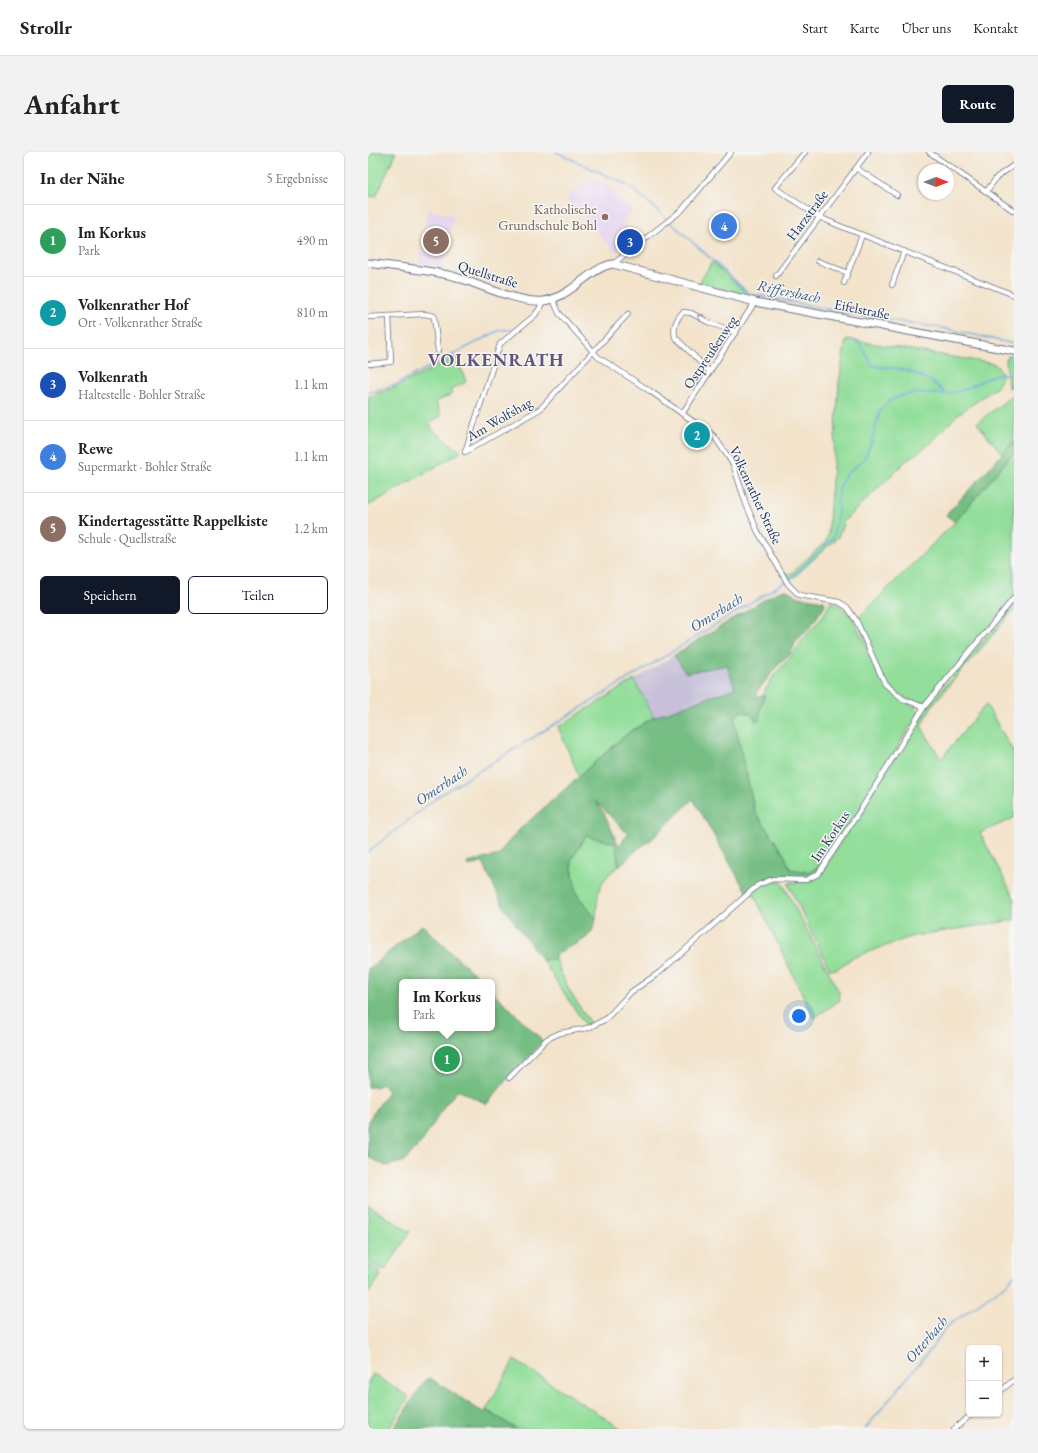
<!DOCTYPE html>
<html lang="de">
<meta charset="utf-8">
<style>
body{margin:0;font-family:"EB Garamond",serif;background:#f2f2f2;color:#222}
.controls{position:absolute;right:12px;bottom:12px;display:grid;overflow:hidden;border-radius:6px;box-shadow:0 1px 3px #0004}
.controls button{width:36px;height:36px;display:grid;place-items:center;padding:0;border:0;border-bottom:1px solid #e0e0e0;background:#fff;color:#222;font:20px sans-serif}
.compass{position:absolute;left:550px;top:12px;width:36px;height:36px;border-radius:50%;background:#fff;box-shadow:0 1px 3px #0004;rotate:90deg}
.you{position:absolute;left:431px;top:864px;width:14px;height:14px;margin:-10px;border:3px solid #fff;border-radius:50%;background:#1a73e8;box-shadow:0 0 0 6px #1a73e833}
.badge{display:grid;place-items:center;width:26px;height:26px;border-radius:50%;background:#111827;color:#fff;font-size:13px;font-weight:700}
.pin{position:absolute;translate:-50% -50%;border:2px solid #fff;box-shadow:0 1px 4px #0006}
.popup{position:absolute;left:31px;top:827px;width:96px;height:52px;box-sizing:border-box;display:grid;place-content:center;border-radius:6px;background:#fff;filter:drop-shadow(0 1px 3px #0005);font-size:13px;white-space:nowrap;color:#767676}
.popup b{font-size:15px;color:#222}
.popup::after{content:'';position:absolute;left:50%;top:100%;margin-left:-8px;border:8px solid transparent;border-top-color:#fff}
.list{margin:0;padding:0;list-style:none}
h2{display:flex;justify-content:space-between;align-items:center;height:52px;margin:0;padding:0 16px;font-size:17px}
h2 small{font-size:13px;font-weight:400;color:#767676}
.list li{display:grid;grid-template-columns:26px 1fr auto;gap:12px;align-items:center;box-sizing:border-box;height:72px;padding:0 16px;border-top:1px solid #e0e0e0}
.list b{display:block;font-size:15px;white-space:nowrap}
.list p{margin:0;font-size:13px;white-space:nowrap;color:#767676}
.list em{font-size:13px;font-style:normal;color:#767676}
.actions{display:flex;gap:8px;padding:12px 16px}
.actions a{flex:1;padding:9px 0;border:1px solid #111827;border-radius:6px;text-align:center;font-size:14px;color:#111827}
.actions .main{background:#111827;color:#fff}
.map{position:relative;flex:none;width:646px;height:1277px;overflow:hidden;border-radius:6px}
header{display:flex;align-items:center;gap:24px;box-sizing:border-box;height:56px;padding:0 20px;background:#fff;border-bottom:1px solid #e0e0e0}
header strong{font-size:19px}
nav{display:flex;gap:22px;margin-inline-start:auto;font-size:14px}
.intro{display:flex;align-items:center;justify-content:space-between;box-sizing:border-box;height:96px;padding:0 24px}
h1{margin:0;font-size:28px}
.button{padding:10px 18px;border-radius:6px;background:#111827;color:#fff;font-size:14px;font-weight:700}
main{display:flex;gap:24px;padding:0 24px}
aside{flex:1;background:#fff;border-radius:6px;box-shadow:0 1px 3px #0004}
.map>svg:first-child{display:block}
</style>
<header>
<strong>Strollr</strong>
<nav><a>Start</a><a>Karte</a><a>Über uns</a><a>Kontakt</a></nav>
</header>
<div class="intro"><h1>Anfahrt</h1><a class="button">Route</a></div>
<main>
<aside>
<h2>In der Nähe<small>5 Ergebnisse</small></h2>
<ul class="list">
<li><span class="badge" style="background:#2e9e5b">1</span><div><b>Im Korkus</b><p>Park</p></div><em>490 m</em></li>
<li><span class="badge" style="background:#0f9aa8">2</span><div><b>Volkenrather Hof</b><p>Ort · Volkenrather Straße</p></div><em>810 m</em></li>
<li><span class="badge" style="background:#1a4fb4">3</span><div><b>Volkenrath</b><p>Haltestelle · Bohler Straße</p></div><em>1.1 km</em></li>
<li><span class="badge" style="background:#3f7fe0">4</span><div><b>Rewe</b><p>Supermarkt · Bohler Straße</p></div><em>1.1 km</em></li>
<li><span class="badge" style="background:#8d6e63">5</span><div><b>Kindertagesstätte Rappelkiste</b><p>Schule · Quellstraße</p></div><em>1.2 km</em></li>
</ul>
<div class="actions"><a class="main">Speichern</a><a>Teilen</a></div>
</aside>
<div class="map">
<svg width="646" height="1277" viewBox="0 0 646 1277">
<rect width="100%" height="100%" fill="#f6f6f2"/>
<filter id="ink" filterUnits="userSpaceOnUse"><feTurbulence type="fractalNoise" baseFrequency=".025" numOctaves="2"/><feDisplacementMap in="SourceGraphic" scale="8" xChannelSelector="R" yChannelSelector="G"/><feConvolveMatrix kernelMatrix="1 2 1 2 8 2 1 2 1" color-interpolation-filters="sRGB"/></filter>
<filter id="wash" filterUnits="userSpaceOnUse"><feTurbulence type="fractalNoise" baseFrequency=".012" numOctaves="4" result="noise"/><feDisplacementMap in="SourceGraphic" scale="16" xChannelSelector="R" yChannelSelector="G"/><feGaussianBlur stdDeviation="0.9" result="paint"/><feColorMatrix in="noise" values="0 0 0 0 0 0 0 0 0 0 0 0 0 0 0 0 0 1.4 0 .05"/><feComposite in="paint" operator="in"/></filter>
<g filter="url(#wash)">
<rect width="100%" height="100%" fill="#f3e3cb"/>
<g fill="#e5d3f1">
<path d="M224,24L244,35L241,38L264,59L255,70L270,84L247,100L198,46Z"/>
<path d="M59,57L86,64L74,116L51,113Z"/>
</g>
<path fill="#c7c0d9" d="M306,503L318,521L359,513L368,536L286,565L266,528Z"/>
<g fill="#92de9a" stroke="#56867c">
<path d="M0,0H28L8,45L0,44Z"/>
<path d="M344,110L379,141L378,143L331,131Z"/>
<path d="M478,187L627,212L634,220V226L629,235L589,263L563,291L539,308L476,369L470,385L423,428H420L416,420L421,422L425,420L458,389L460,383L471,231Z"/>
<path d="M641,203L646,204V234L640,236L638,208Z"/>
<path d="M89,204L98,230L82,238L84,242L68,250L73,264L61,271L65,278L93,300L0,354V245L30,234Z"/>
<path d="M646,242V289L634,302L609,271Z"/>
<path d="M646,300V445L560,548L554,551C514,546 503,499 489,467L587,370Z"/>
<path d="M463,450C489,455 497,500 509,520C515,529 526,541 534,548C540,553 547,552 551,560L494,654L454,712L442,720L422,717L416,702L387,660L366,567L372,559L383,562L392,558L397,538L406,523L423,505L433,490L455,464Z"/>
<path d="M646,451V458L565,552L553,574L573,607L618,552L646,601V666L612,681L646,746V768L545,784L484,806L469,817L462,818L420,732L423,730C435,731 442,731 452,723L558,556Z"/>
<path d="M266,528L286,565L260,581L211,624L190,575Z"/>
<path d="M218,684L247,691L251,714C228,731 230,740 228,767L208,741L203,708Z"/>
<path d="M406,729H413L416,734L471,840L472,848L446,866L384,739L390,735Z"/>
<path d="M187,807L200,836L223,873L218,874L174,808Z"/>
<path d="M0,1053L42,1080L18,1117L14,1118L0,1109Z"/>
<path d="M0,1112L12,1120V1125L0,1142Z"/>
<path d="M146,1208L254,1277H149L118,1258Z"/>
<path d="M5,1222L41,1245L21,1277H0V1230Z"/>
</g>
<g fill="#75bd82" stroke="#487670" fill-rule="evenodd">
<path d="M646,289V300L587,370L578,363Z"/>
<path d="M419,438L431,445L456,449L457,453L440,478L428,489L422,503L408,515L389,540L390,545L397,543L392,558V567L388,569L383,562L372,559L366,567L387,660L416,702L422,717L442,720L454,712C437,735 425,720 403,726C393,728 386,734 379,741L325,647L281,690L272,695L251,714L247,691L218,684L203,709L208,741L228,767C224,793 202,790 187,804V807L174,808L136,756L115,711L100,714L99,711L131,703L135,696L152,677L260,581L286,565L367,536L359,513L318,521L306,503L397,447L412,439ZM227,649L260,682L251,694L237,663Z"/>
<path d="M54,773L115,830H34V876H124V839L174,888V891L140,926L119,952L90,938L77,953L54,990L35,1010L18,1014L0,1005V969L20,940L15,932L8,935H0V817Z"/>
<path d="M62,1226L116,1261L118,1258L149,1277H25L58,1227Z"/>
</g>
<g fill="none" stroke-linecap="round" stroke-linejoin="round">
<g stroke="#70a8df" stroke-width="1.5">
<path d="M188,0L259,33L278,48L382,142L495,164L575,176L646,192"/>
<path d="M485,188L493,193L504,213C513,216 522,215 531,217C547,220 567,229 577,242"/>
<path d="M0,241L29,232L132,178H144"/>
<path d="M0,700L72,643L423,426L465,386L470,361L469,347L473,331L477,324L496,307L504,289L512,259L521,249L535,243L551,241L577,242L593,239L626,223L646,221"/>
<path d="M497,1277L563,1197L578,1175L641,1130L646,1123"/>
</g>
</g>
</g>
<g filter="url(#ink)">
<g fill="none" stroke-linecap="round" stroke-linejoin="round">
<defs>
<g id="minor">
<path d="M437,0L407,36L451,65L472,74L646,143"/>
<path d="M561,0L646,59"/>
<path d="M488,16L529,43"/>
<path d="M618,40L629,25L646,13"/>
<path d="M450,109L480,121"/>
<path d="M245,112L314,58L363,0"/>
<path d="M408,124L500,0"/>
<path d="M476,131L494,83"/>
<path d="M524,133L536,99"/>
<path d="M185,147L191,161L230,205L282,239L346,284L365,312L378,352L390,380L420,432L431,443L471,450L479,455L488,468L517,532L535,547L556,555"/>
<path d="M0,165L57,162L66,164L70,199"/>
<path d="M0,212L23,210L21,164"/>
<path d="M342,220L307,185C305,176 308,167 315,160L323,161L342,171L368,180"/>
<path d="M314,262L387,150"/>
<path d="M97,300L172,257L260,162"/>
<path d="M97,300L132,192L167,163L172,156L174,149"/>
<path d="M141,926L179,887L192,881L220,876L238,867L263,840L292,820L390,733L405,727L438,728L450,722L495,654L556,555L646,446"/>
<path d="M631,1240L646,1228"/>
<path d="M586,1277L604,1262"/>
</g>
<path id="secondary" d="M0,111C28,115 57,117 85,124C108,131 153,152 176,149C204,145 222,115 245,112L387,150L646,199"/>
</defs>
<use href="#minor" stroke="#676e84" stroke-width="6"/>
<use href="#secondary" stroke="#676e84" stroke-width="9"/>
<use href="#minor" stroke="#fff" stroke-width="4.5"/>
<use href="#secondary" stroke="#fff" stroke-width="7"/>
</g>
<defs><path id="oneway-chevron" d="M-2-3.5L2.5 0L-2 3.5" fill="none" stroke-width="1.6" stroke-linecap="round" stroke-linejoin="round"/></defs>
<use stroke="#8d97ae" href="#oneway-chevron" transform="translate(332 165) rotate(-151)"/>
</g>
<circle fill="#8d6e63" stroke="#f6f6f2" stroke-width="1.5" cx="237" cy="65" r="4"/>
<g text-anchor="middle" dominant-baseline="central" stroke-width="3" stroke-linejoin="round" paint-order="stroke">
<g font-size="14" fill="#785e54" stroke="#f6f6f2" text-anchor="end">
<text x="229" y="57">Katholische<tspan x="229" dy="16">Grundschule Bohl</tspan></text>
</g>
<g font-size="14" fill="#1b2f5e" stroke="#f6f6f2">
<text transform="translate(439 63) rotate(-53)">Harzstraße</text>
<text transform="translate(120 122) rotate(17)">Quellstraße</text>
<text transform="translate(494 157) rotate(11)">Eifelstraße</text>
<text transform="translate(342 200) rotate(-56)">Ostpreußenweg</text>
<text transform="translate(131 267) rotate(-30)">Am Wolfshag</text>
<text transform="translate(388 343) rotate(65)">Volkenrather Straße</text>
<text transform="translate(462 684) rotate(-56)">Im Korkus</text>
</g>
<g font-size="15" font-style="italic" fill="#39598b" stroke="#f6f6f2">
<text transform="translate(421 139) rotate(12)">Riffersbach</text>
<text transform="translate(348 460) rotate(-32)">Omerbach</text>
<text transform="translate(73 633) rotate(-34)">Omerbach</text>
<text transform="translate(558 1187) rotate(-49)">Otterbach</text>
</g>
<g font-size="18" font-weight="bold" letter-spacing="1" fill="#62537f" stroke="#f6f6f2">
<text x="128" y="207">VOLKENRATH</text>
</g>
</g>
</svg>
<div class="controls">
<button>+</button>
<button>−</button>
</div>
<svg class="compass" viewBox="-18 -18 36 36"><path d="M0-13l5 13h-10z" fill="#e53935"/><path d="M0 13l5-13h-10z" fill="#767676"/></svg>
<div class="you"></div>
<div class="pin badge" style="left:79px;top:907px;background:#2e9e5b">1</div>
<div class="popup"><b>Im Korkus</b>Park</div>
<div class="pin badge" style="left:329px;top:283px;background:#0f9aa8">2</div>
<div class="pin badge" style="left:262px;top:90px;background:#1a4fb4">3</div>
<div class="pin badge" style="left:356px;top:74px;background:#3f7fe0">4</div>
<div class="pin badge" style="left:68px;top:89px;background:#8d6e63">5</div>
</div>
</main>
